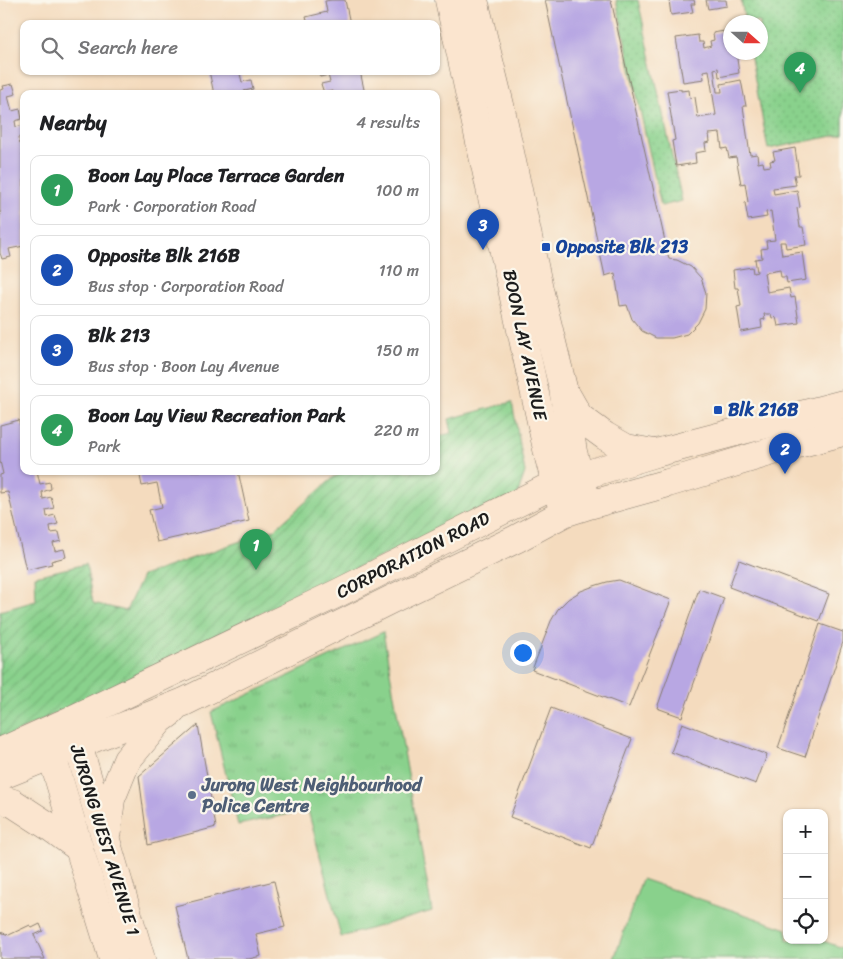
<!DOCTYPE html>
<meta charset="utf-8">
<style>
body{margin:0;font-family:Sriracha,sans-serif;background:#f2f2f2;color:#202124}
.controls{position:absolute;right:15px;bottom:15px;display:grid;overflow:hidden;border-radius:10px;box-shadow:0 1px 4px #0004}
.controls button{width:45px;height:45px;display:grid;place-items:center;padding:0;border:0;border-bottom:1px solid #e0e0e0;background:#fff;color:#202124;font:25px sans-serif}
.compass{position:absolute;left:723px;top:15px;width:45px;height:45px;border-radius:50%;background:#fff;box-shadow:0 1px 4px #0004;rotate:111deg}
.you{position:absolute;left:522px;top:652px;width:18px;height:18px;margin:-12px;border:4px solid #fff;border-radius:50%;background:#1a73e8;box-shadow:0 0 0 8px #1a73e833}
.badge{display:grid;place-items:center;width:32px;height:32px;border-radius:50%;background:#7c3aed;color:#fff;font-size:16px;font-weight:700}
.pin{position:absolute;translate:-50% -41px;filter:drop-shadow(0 1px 2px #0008)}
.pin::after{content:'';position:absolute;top:26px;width:18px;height:15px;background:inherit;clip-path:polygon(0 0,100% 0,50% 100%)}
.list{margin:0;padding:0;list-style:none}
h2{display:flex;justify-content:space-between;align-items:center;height:65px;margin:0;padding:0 20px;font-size:21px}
h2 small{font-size:16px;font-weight:400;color:#757577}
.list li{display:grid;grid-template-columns:32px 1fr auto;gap:15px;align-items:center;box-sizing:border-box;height:70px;margin:0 10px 10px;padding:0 10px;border:1px solid #e0e0e0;border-radius:10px}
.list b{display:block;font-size:19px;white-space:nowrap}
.list p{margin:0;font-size:16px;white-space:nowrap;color:#757577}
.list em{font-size:16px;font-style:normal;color:#757577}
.icon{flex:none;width:28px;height:28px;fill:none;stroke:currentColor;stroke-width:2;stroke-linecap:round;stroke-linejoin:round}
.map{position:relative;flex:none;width:843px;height:959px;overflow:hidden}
.search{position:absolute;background:#fff;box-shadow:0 1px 4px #0004;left:20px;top:20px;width:420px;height:55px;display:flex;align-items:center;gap:12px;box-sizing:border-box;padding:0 18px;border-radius:10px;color:#757577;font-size:19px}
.panel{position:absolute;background:#fff;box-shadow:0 1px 4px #0004;left:20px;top:90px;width:420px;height:385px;border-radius:10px}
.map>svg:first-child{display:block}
</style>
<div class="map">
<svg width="843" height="959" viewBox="0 0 843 959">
<defs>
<pattern id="grass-tufts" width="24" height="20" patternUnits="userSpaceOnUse" patternTransform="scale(1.25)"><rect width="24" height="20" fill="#89d18c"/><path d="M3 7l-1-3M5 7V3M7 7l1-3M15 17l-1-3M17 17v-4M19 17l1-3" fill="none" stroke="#76b378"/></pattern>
<pattern id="park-dots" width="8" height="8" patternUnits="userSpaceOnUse" patternTransform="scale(1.25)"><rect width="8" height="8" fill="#89d18c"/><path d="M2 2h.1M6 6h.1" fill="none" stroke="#76b378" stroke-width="1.8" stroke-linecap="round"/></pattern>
<pattern id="garden-furrows" width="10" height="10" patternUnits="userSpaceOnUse" patternTransform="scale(1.25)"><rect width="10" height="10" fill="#89d18c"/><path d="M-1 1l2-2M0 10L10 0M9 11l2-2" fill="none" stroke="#76b378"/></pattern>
</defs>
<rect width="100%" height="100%" fill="#fbf7ec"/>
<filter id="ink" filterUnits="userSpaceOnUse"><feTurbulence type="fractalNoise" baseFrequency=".02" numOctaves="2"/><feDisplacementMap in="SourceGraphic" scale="10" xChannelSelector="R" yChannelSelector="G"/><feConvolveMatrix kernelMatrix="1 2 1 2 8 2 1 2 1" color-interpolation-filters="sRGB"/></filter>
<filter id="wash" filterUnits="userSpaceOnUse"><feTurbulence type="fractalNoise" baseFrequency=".0096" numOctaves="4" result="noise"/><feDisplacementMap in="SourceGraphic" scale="20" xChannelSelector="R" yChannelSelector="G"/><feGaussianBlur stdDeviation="1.12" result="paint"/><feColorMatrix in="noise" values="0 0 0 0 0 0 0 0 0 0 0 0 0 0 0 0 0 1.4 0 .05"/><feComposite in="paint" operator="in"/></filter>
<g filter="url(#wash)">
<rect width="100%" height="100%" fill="#f4dbbe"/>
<path fill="url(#grass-tufts)" stroke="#527654" d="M383,632L432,911L341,937L308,810L238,825L211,712Z"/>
<g fill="url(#park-dots)" stroke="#527654">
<path d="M616,0H638L682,201L661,206Z"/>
<path d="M741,0H843V134L768,149L750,53L760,52V22H745Z"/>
</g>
<path fill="url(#garden-furrows)" stroke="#527654" d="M512,402L525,472L517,496L309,589L178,655L0,740V611L36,601L35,576L86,564L93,603L126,611L142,576L275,529L334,477L348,471H436V437L452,433L449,419Z"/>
<path fill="#89d18c" stroke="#527654" d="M642,879L787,929V940H820L843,948V959H614Z"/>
<g id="blocks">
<g fill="#b8a7e3">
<path d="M331,0H345L350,24H308L306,17L327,12L325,1Z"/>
<path d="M545,0H611L669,259L677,260L691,267L701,278L706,293L705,309L698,323L687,334L672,338H656L642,331L632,319L627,305L620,306L615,273L605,276Z"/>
<path d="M669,0H694L695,4H691L693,12L671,15Z"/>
<path d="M706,0H726L727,6L708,9Z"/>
<path d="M730,30V52H736L739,73L719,77L718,68L714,69L717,92H722L721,84L741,80L746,106H743L750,155L757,154L758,163L763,162L764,167L771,166L770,161L775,160L773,152L795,148L799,175H794L796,185L773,188L774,194L797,190L800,207L797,208L800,227H803L806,245L786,248L785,242H780L782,255L802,252L806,280L787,283L786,277H781L780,270L764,273L767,292L789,288L791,298L795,297L799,323L778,326L776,317L772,318L771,314H764L765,319L761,320L762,328L741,332L737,307L741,306L738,288H735L733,270L752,267L753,273L757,272L755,259L762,258L761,249L767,248L766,241L775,240L771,211L766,212L767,217L748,220L745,203L748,202L745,183L741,184L736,157L729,158L727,148L722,149L720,133L709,134L710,142L705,143L706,151L695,153L696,163L676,166L672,141L675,140L667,91L681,89V91L689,90L690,98L695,97L698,118L716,115L709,70L703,71L704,79L683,82L676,38L698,35L699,42H703L704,48L711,46L710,41L714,40L713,33Z"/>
<path d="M209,71H247L240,74L242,82L251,80L253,89L244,91L245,94H214Z"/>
<path d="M318,71H360L365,94H333L332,91L324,93L321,84L330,82L328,75L320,77Z"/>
<path d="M13,84L16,94L8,96L12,111L20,109L22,119L15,121L16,127L23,125L24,128V136L19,137L20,144L24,143V153L22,154L24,159V246L9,249L11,257L2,259L0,253V215H1L0,210V90L4,89L3,86Z"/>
<path d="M19,420L20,425H24V471H37L40,484L50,482L51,489L42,492L43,499L51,497L54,508L46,510L47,517L55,515L58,524L50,526L51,533L59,532L61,541L53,543L55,551L64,549L66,557L51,561L52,564L26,570L8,492L0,493V475L3,474L0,461V425Z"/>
<path d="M139,471H238L249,521L157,542L149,510L162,507L157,483L142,486Z"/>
<path d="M739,560L829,594L819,621L729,587Z"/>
<path d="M619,580L671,600L629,707L532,670L551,621L558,609L568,599L581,591L594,586L607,582Z"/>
<path d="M699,589L724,598L682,717L657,708Z"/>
<path d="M820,624L843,632V642L805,757L778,748Z"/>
<path d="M551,708L632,739L591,848L510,817Z"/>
<path d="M682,723L767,755L756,784L671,752Z"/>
<path d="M198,725L216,827L148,845L139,776Z"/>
<path d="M274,881L285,927L256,934L261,956L249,959H188L175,906Z"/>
<path d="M40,924L43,931L34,935L45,959H0V932L9,935L30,925L32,928Z"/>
</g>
</g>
</g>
<g filter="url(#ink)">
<use href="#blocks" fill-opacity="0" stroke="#887c6d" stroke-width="1"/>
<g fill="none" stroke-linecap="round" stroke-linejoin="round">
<defs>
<g id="secondary">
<path d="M449,0L549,458L560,500"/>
<path d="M474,0L500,105L539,289L563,388L573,452L579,476L585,494"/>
<path d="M567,396L579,417L605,436L626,448L654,453"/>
<path d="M72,729L78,745L141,959"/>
<path d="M45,738L52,756L79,848L113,959"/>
<path d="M0,752L69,721L338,593L555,484L656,453L843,404"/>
<path d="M0,776L184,702L392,599L516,539L564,513L589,505L668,483L783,448L843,432"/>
<path d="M0,799L13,803L50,827L79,848"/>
<path d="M107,831L111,799L127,760L160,720L171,712"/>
</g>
</defs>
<use href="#secondary" stroke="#887c6d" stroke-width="29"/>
<use href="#secondary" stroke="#fbe5cf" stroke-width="28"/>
</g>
</g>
<g fill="#1a4fb4" stroke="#fbf7ec" stroke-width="2">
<rect x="541" y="242" width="10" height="10" rx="2.5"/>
<rect x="713" y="405" width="10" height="10" rx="2.5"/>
</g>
<circle fill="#5c6f8a" stroke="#fbf7ec" stroke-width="2" cx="192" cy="795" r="5"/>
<g text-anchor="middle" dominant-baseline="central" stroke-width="4.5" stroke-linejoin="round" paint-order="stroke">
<g font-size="18" font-weight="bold" fill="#164399" stroke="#fbf7ec" text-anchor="start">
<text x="556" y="247">Opposite Blk 213</text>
<text x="728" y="410">Blk 216B</text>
</g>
<g font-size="18" fill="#1c1c1c" stroke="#fbf7ec">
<text transform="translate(525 345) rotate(78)">BOON LAY AVENUE</text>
<text transform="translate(413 555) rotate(-27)">CORPORATION ROAD</text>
<text transform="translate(105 840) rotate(73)">JURONG WEST AVENUE 1</text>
</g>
<g font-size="18" font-weight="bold" fill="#4e5e75" stroke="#fbf7ec" text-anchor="start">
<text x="202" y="785">Jurong West Neighbourhood<tspan x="202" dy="21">Police Centre</tspan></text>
</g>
</g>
</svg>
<div class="controls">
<button>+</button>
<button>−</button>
<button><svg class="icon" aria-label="locate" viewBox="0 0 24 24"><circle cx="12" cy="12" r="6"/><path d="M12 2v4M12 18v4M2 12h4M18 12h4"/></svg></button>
</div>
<svg class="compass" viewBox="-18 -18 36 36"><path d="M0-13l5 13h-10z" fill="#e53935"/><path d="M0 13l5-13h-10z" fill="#757577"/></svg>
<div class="you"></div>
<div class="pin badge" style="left:256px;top:570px;background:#2e9e5b">1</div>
<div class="pin badge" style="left:785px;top:474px;background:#1a4fb4">2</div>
<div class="pin badge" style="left:483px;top:250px;background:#1a4fb4">3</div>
<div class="pin badge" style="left:800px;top:93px;background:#2e9e5b">4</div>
<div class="search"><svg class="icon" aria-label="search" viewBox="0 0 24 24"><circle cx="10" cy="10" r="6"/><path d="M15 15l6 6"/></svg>Search here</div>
<section class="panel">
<h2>Nearby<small>4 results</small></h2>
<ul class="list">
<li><span class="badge" style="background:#2e9e5b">1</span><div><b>Boon Lay Place Terrace Garden</b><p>Park · Corporation Road</p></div><em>100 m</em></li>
<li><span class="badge" style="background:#1a4fb4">2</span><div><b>Opposite Blk 216B</b><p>Bus stop · Corporation Road</p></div><em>110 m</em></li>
<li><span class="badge" style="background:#1a4fb4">3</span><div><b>Blk 213</b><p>Bus stop · Boon Lay Avenue</p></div><em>150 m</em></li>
<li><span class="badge" style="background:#2e9e5b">4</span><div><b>Boon Lay View Recreation Park</b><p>Park</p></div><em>220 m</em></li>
</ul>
</section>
</div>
